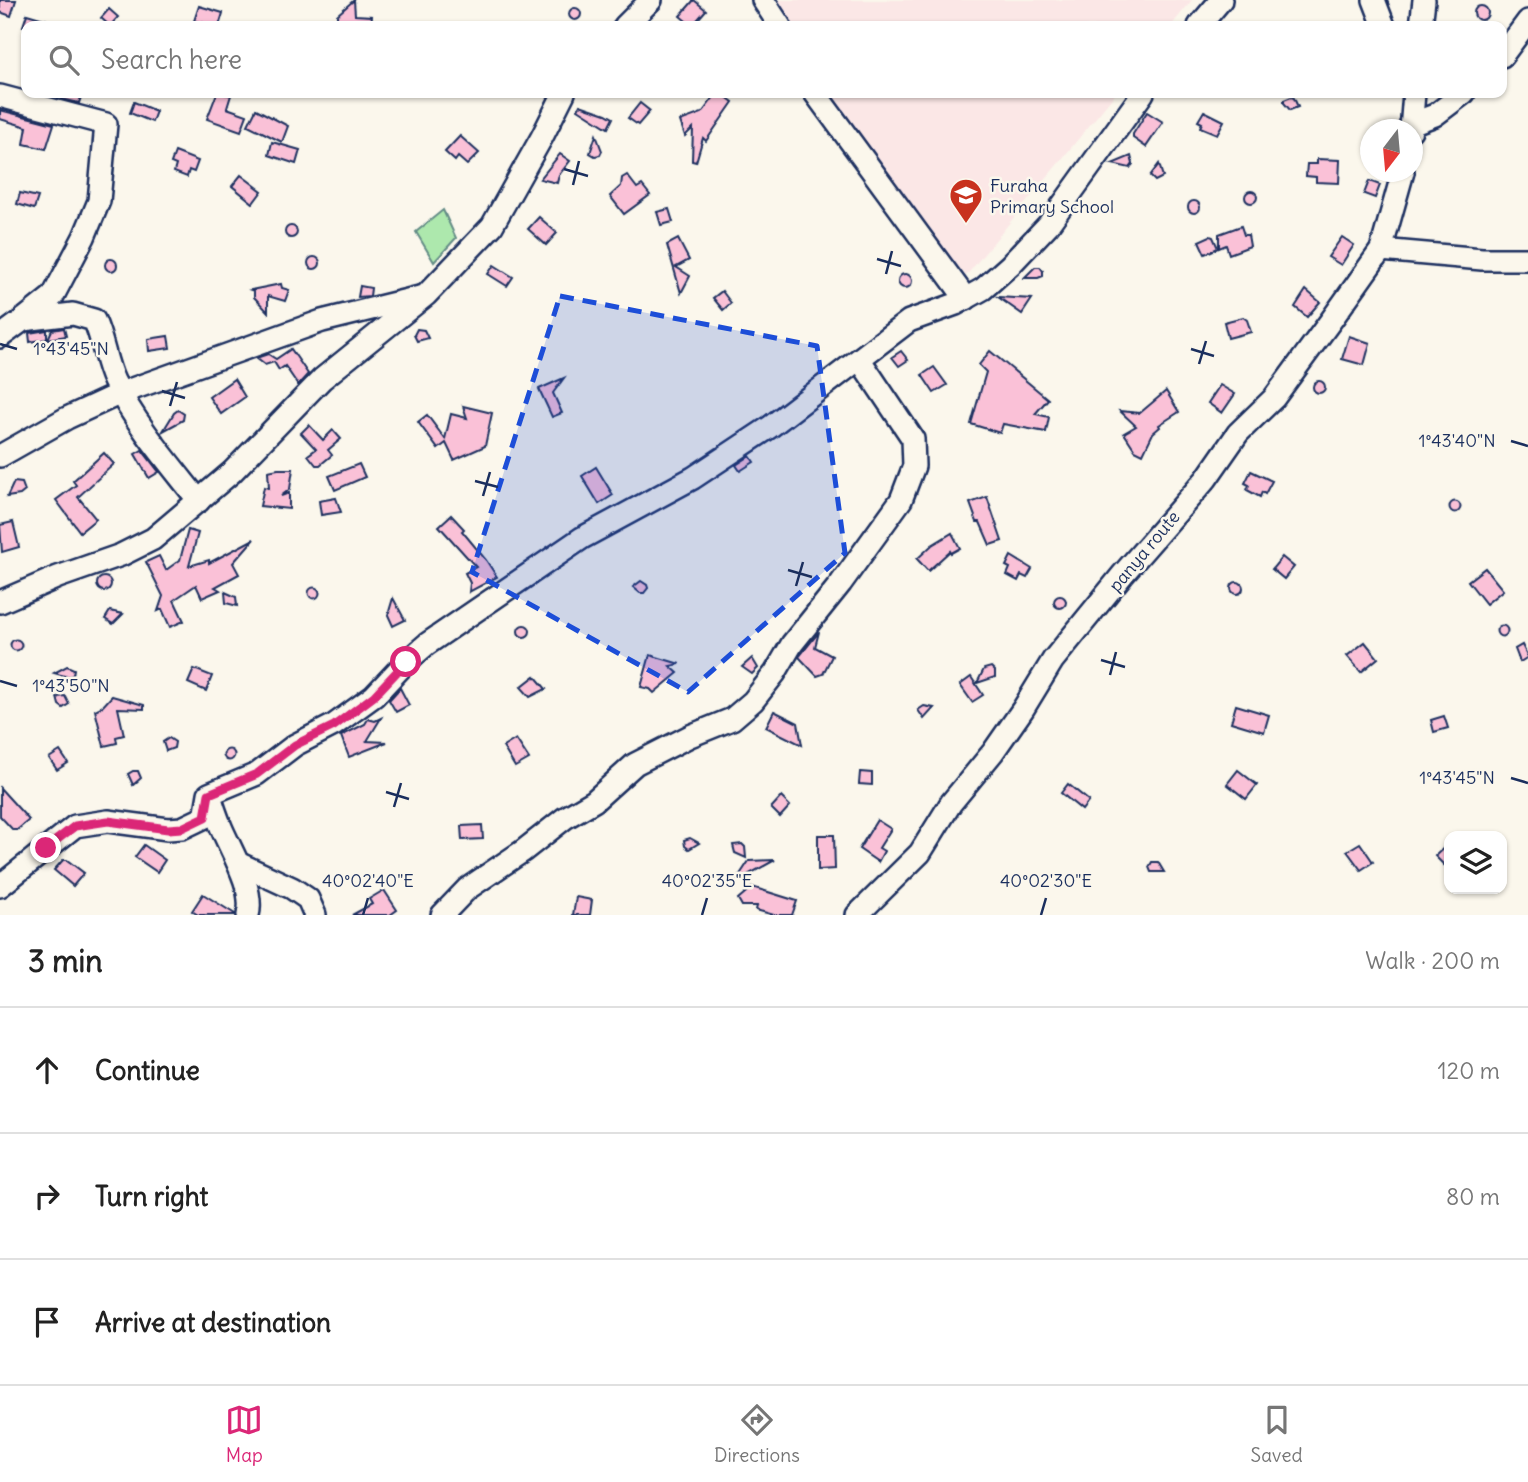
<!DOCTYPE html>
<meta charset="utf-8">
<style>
body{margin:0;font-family:Delius,sans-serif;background:#f6f6f6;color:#222}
.controls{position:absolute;right:21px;bottom:21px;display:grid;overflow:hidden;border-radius:14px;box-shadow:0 2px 5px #0004}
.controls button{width:63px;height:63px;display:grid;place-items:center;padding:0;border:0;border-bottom:2px solid #e0e0e0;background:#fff;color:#222;font:35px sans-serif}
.compass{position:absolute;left:1360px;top:119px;width:63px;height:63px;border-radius:50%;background:#fff;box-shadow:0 2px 5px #0004;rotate:196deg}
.stop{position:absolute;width:21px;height:21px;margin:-16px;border:5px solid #db2777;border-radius:50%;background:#fff}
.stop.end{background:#db2777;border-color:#fff;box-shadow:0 2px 7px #0008}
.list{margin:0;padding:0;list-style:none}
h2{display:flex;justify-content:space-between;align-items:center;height:91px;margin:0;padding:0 28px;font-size:30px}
h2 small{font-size:23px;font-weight:400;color:#767676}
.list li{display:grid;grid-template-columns:46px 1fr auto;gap:21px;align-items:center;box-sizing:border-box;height:126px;padding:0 28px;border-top:2px solid #e0e0e0}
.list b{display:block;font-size:26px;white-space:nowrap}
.list em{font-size:23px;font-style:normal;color:#767676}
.icon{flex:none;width:38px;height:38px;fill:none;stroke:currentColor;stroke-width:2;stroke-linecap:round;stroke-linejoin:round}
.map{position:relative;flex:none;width:1528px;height:915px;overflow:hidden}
.search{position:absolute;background:#fff;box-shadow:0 2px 5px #0004;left:21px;right:21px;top:21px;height:77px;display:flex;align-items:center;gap:18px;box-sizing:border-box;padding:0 24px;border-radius:14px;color:#767676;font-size:26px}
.sheet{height:469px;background:#fff}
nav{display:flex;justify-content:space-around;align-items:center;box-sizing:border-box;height:98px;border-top:2px solid #e0e0e0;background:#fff;font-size:19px;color:#767676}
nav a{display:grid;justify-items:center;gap:4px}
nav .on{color:#db2777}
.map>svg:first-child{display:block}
</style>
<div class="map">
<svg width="1528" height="915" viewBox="0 0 1528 915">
<rect width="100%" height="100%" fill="#fbf7ec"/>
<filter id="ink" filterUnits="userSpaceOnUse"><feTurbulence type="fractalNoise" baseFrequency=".0143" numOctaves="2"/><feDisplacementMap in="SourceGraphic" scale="14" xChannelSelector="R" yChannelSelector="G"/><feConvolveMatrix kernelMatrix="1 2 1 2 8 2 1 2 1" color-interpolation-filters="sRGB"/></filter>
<g filter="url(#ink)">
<g fill="#fbe7e6">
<path d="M774,0H1192L1171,26H790Z"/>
<path d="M831,93H1116L966,276L882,174Z"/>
</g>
<path fill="#ade8ad" stroke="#648c86" stroke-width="2" d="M443,210L456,238L434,262L416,232Z"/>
<g fill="#fac1d7" stroke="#1b2f5e" stroke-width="2">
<path d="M0,0H16L11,16L0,12Z"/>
<path d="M354,0L355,15L372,16L371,23L367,26H345L337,22V15Z"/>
<path d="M694,0L706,10L692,26L680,16Z"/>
<circle cx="1481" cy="13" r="7"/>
<path d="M199,6L223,13L219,26L194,21Z"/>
<circle cx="575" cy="14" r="6"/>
<path d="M109,9L118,17L110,26L101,18Z"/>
<path d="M27,14L57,23L56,26H23Z"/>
<path d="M64,93L81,97L79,103L62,99Z"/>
<path d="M217,93L231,95L227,108L247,115L241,131L207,119Z"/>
<path d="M717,93H721L733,102L706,141L703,138L696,162L692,161L693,128L685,136L680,121L702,113Z"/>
<path d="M1291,97L1294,98L1298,107L1290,110L1284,103V100Z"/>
<path d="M134,102L156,111L152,122L130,113Z"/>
<path d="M640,103L650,111L638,125L628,118Z"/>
<path d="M580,105L606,114L613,118L608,128L578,109Z"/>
<path d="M256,109L288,126L282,142L248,125Z"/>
<path d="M0,110L54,124L46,149L24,144L27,127L0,119Z"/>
<path d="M1204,111L1224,121L1217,134L1200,127L1202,123L1198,121Z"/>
<path d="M1147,112L1163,122L1146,147L1133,138V134Z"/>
<path d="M596,135L602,151L600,155L595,156L590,153Z"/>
<path d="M460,136L479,153L467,165L458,157L455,161L445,152Z"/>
<path d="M272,142L300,150L296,164L269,155Z"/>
<path d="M175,152L198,161L194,172L189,170L187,177L174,172L176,165L171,163Z"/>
<path d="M560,154L570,161L559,175L557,183L540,179Z"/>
<path d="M1131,156L1133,164L1130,168L1112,164Z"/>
<path d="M1317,159L1340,160L1339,183L1316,182V177L1306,176L1307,164H1317Z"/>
<path d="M1159,164L1163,177L1155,181L1150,176Z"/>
<path d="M241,175L262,191L253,203L232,186Z"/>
<path d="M627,175L637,188L642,185L650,195L624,214L610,196L621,186L622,178Z"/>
<path d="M1369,181L1380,185L1375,198L1364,194Z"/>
<circle cx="1251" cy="197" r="6"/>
<path d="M20,193L38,197L34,209L17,204Z"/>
<circle cx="1194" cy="207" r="6"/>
<path d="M669,209L673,222L661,225L657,212Z"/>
<path d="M539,217L557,233L546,245L528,229Z"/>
<circle cx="291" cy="232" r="6"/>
<path d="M1241,226L1244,235H1248L1250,246L1229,254L1226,245L1219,248V234Z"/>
<path d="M1210,236L1213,237L1218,248L1205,254L1199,241Z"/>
<path d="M1342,237L1354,245L1341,265L1328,257Z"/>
<path d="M678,239L689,260L676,267L690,276L681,293L667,245Z"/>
<circle cx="314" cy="263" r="6"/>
<circle cx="111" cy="265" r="6"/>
<path d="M494,265L513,277L507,286L488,274Z"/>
<path d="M1035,267H1040L1043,271V276L1038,278H1024Z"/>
<circle cx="905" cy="281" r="7"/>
<path d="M281,284L282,288L289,290L285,301L268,296V312L254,297V291L251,290Z"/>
<path d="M360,286L371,288L370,296L358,297Z"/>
<path d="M1306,290L1320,302L1307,317L1295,307Z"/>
<path d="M722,291L731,303L723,310L713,298Z"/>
<path d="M998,297L1032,299L1022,314Z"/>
<path d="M1243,317L1247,320L1251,332L1228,338L1224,322Z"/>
<path d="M64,328L66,336L48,339L52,330Z"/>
<path d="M417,329L424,330L428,338L417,341L414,335Z"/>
<path d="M47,330V339L30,342L29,333Z"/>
<path d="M168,336L170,348L149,351L148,339Z"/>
<path d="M1349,336L1370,343L1364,365L1342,359Z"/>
<path d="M291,349L308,374L298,385L285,366L279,370L274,362L265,365L256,358L268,354L276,359Z"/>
<path d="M901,351L908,360L899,366L892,357Z"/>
<path d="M990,351L1048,399L1035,414L1049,417L1046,432L1003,424L1000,433L971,424L986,372L979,365Z"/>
<path d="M934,367L947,385L934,393L922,375Z"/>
<path d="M564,378L553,393L562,413L552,417L539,389Z"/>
<path d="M234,379L245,397L221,414L209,397Z"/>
<circle cx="1319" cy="387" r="6"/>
<path d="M1220,385L1235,394L1222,413L1208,403Z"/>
<path d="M1166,391L1179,412L1159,425L1160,427L1153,433L1143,454L1135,450L1124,433L1136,426L1120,411L1140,413Z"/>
<path d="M463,406L492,413L485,446L454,460L446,443L438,449L418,422L427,415L445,439L451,414L467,418Z"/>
<path d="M178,410L184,414L183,420L163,431L174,413Z"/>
<path d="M309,425L323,440L333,430L341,439L328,450L332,455L320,465H316L308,455L316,449L301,433Z"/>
<path d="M142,450L159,472L149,478L135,454Z"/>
<path d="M104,453L114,464L78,497L96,519L80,532L56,500L76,485L73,481Z"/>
<path d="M750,456L754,462L740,471L736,465Z"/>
<path d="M359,464L365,477L335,490L329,476Z"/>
<path d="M596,467L613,495L599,504L582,476Z"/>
<path d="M278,469H293L290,489L281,496L289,493V509L260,506L264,487L269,488L268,471Z"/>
<path d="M1251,471L1272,481L1265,494L1262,492L1260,497L1247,490L1249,485L1245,483Z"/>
<path d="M14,482L22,483L25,491L20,495L7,497Z"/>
<path d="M987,497L1002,541L990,545L980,522H977L970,503Z"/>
<path d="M336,498L341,512L321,515L319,501Z"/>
<circle cx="1455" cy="507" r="5.5"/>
<path d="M451,515L464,529L462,531L486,560L497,577L469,592L470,583L465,573L476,567L439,526Z"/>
<path d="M13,522L19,547L2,552L0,525Z"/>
<path d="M188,530L198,533L189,566L209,560V563L254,539L233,563L239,574L215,587L220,590L202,598L196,585L174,600L184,621L170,627L162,609L158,611L163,596L146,562L159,556L166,570L180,560Z"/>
<path d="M952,533L960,548L951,553L950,551L928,571L917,559L932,545Z"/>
<path d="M1011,556L1032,569L1027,578L1021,575L1018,581L1007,575L1010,568L1006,566Z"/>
<path d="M1282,557L1294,567L1284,579L1272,569Z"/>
<path d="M1485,568L1503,590L1486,604L1468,581Z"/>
<circle cx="104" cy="584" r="7"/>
<path d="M641,581L647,585L648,588L644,593H640L633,587Z"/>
<circle cx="1237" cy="588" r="6"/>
<circle cx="314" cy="593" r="5.5"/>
<path d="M225,592L236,597L237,606L226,603Z"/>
<circle cx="1060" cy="602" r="6"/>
<path d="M393,598L405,620L393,626L388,615Z"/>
<path d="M110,611L123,614L113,624L105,619Z"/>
<circle cx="524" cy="631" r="6"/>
<circle cx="1502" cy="631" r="5.5"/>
<path d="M819,632L815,647L832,656L823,674L817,676L799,657Z"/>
<circle cx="16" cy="645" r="5.5"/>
<path d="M1365,642L1378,658L1361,672L1347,656Z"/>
<path d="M1522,645L1528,657L1520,662L1515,649Z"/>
<path d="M650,655L680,664L670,666L678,673L654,693L650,689L641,687Z"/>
<path d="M752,658L758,668L752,674L742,667Z"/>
<path d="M67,666L74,669L73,675L68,677L54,673Z"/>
<path d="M991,667L995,671V677L977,683L984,669Z"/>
<path d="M194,669L212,676L206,691L188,683Z"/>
<path d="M535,676L546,689L530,697L521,687Z"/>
<path d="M971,677L983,695L972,702L960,685Z"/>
<path d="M400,688L409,705L396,712L389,700Z"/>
<path d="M65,696L69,704L63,708L59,705L57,697Z"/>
<path d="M112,696L144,705V709L118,708L124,735L116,737L117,743L104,746L95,710L103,706Z"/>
<path d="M1236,705L1269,715L1264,732L1231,722Z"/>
<path d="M924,706L934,708L924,719L918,710Z"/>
<path d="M774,711L798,723L802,745L766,727Z"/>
<path d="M1444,716L1448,728L1434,732L1431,720Z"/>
<path d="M381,718L367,741L387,742L349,757L341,736L365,724L368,719L375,721Z"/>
<path d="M169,738L175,742L174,748L166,751L163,742Z"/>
<path d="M516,739L529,759L515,767L503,747Z"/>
<circle cx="229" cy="755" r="5.5"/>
<path d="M60,751L68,763L57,770L49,758Z"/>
<path d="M1238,770L1257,785L1246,799L1227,784Z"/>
<path d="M133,771H138L141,778L133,785L128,774Z"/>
<path d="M860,772L872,773V785L859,784Z"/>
<path d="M1068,784L1089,801L1082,810L1061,793Z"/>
<path d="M0,788L29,820L17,830H13L0,816Z"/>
<path d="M781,797L790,806L780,817L771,808Z"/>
<path d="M877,820L891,829L879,848L884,851L878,862L859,849Z"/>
<path d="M482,825L483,839L462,840L461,826Z"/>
<path d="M818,835H834L835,869L818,870Z"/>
<path d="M690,838L699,843L689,849L685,846L684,840Z"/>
<path d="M1360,843L1373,862L1361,870L1347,851Z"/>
<path d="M1449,843V860L1444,865L1435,856Z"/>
<path d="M742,844L745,847L746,858L735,853L733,845Z"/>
<path d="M144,845L165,860L157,872L135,857Z"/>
<path d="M63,860H67L84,873L73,886L54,870Z"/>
<path d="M775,860L735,882L749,861Z"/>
<path d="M1152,862H1158L1164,872H1151L1149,867Z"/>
<path d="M752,887L797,901L792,915H774L756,910L757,906H742L738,899Z"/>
<path d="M384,890L397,910L390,915H352L372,904L369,899Z"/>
<path d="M203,894L235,914V915H198L192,911Z"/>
<path d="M576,897L592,900L590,915H573Z"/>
</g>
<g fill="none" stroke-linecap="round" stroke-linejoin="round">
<defs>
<g id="minor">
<path d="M763,0L780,26"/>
<path d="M1374,0L1384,26"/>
<path d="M625,26L651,0"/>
<path d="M1199,26L1221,0"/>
<path d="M1421,26L1424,0"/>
<path d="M1502,56L1528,21"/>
<path d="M815,93L966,299"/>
<path d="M0,96L106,124L99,201L84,237L53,296L23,320"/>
<path d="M1411,124L1435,115L1464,93"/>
<path d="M1411,130L1414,93"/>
<path d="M1381,250L1482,259H1528"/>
<path d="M0,337L23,320L73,314L94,320C103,339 105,362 114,381C136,425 169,463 199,501"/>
<path d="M0,456L67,418L121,393L322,321L420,297"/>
<path d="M0,602L58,577L121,555L153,539L232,472L322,379L426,295L492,226L542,137L564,93"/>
<path d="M210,795C213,806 217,817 221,827C231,851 255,889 248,915"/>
<path d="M238,863L292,888L308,899L315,915"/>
<path d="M0,886L75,826L108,821L168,829L182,828L205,817L209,794L257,774L295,745L334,725L374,696L406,662L427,644L582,538L693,478L770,427L909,321L956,304L983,289L1010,265L1048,225L1143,93"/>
<path d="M442,915L467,889L523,851L565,818L594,801L635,764L690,736L732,719L753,701L775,673L792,644L841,583L901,500L914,466L913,439L860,360"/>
<path d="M857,915L920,853L951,803L993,752L1023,709L1053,660L1123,574L1206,479L1238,433L1274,398L1332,319L1381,250L1403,172"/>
</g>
</defs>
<use href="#minor" stroke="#1b2f5e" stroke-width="26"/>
<use href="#minor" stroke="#fbf7ec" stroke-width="21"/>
</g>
</g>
<g fill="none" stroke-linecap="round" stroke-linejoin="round" filter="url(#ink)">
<path stroke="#db2777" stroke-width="9" d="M46,848L75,826L108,821L168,829L182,828L205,817L209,794L257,774L295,745L334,726L374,696L406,662"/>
</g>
<path fill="#1d4ed8" fill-opacity="0.2" stroke="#1d4ed8" stroke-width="5" stroke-dasharray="14 9" stroke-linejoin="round" d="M560,296L817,346L845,553L688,692L472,572Z"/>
<path fill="none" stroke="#1b2f5e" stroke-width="2.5" d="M564,169L588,176M573,185L579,161M877,259L901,266M886,274L892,251M0,344L17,349M1191,349L1214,356M1199,364L1206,341M162,391L185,398M170,406L177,382M1511,441L1528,446M475,481L498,487M483,496L490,472M788,570L812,577M796,586L803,562M1101,660L1125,667M1110,675L1116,652M0,681L17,686M1511,778L1528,783M386,792L409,799M394,807L401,783M363,915L368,898M702,915L707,898M1041,915L1046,898"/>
<defs>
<symbol id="school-pin" viewBox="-11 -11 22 30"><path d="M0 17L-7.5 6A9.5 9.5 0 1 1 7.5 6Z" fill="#c8321e" stroke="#fbf7ec"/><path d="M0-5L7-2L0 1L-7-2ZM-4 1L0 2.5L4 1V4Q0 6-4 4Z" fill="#fff"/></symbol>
</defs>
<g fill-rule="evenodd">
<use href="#school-pin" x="947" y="176" width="38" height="52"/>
</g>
<g text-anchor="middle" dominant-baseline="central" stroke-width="5" stroke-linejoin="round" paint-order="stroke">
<g font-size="18" fill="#1b2f5e" stroke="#fbf7ec" text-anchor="start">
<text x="990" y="185">Furaha<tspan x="990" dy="21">Primary School</tspan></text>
</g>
<g font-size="18" fill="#1b2f5e" stroke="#fbf7ec">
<text transform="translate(1144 551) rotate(-50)">panya route</text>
</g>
</g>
<g font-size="18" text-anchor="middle" fill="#1b2f5e" stroke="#fbf7ec" stroke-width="5" stroke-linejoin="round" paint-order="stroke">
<text x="71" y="355">1°43'45"N</text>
<text x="1457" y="447">1°43'40"N</text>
<text x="71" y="692">1°43'50"N</text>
<text x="1457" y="784">1°43'45"N</text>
<text x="368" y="887">40°02'40"E</text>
<text x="707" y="887">40°02'35"E</text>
<text x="1046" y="887">40°02'30"E</text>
</g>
</svg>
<div class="controls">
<button><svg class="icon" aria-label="layers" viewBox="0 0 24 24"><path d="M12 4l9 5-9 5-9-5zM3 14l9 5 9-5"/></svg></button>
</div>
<svg class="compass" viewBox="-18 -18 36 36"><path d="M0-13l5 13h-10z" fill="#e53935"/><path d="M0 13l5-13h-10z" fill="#767676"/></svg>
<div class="stop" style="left:406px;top:662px"></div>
<div class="stop end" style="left:46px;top:848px"></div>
<div class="search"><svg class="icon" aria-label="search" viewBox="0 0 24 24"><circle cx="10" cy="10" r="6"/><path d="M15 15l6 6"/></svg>Search here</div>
</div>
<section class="sheet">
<h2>3 min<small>Walk · 200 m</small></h2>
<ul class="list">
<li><svg class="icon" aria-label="ahead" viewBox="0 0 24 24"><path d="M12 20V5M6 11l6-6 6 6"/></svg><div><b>Continue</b></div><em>120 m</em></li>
<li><svg class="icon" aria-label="right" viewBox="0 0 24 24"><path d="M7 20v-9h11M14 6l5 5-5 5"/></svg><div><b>Turn right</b></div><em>80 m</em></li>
<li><svg class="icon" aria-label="arrive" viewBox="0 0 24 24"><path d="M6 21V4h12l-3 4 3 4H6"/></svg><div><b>Arrive at destination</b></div></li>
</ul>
</section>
<nav>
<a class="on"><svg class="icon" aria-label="map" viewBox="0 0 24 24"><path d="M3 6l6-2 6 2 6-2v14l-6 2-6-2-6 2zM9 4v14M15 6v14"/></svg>Map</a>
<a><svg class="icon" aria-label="directions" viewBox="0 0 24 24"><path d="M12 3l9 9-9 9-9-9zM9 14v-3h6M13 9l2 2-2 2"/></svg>Directions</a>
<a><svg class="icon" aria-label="saved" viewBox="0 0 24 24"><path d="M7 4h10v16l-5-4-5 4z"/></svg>Saved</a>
</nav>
